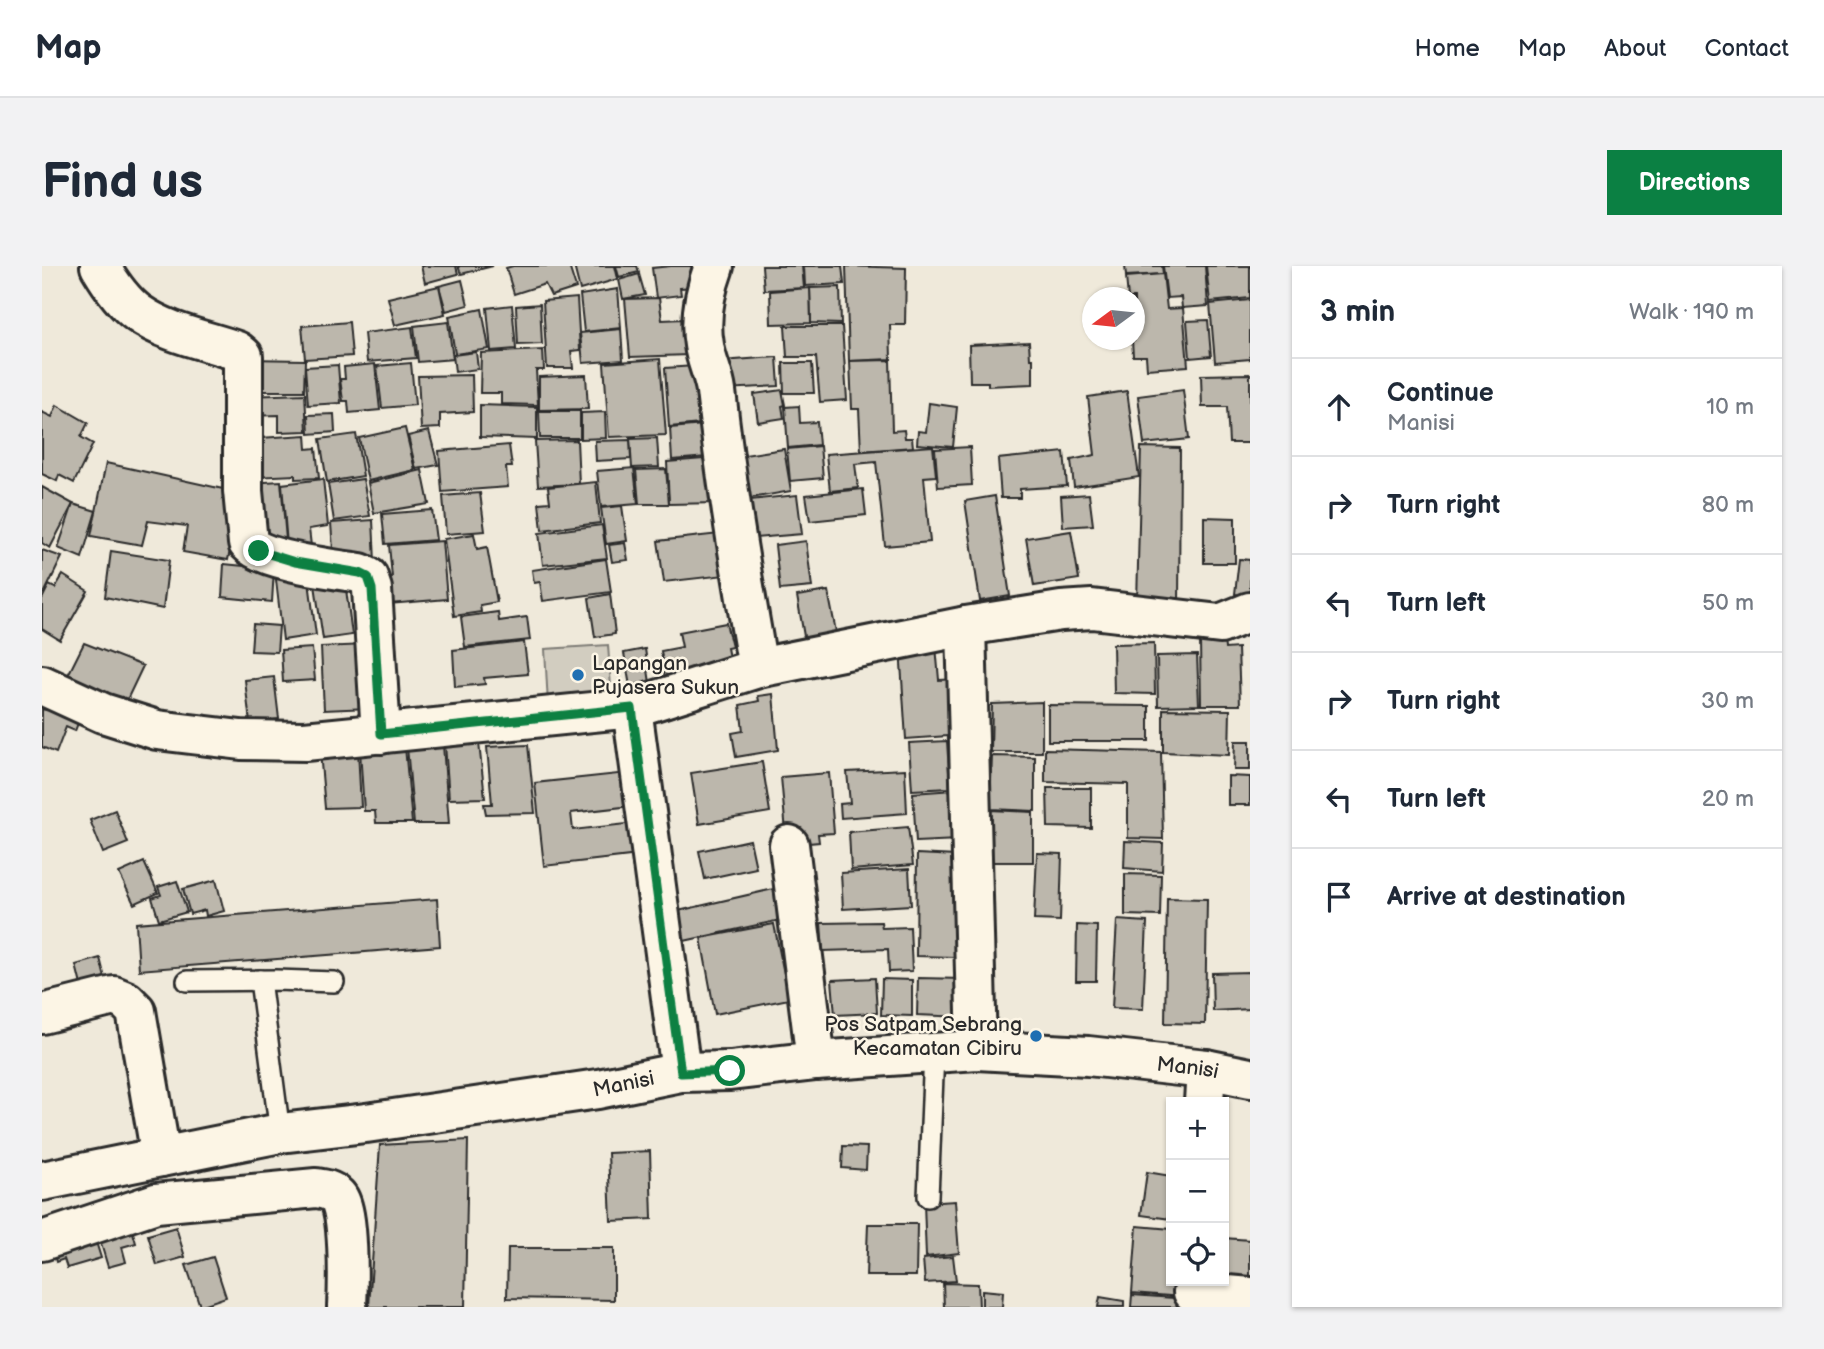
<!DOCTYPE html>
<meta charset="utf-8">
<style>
body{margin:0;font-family:"Balsamiq Sans",sans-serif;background:#f2f2f3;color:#1f2937}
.controls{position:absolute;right:21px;bottom:21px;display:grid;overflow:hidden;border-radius:0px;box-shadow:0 2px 5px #0004}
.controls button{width:63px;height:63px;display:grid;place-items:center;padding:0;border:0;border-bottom:2px solid #e0e1e3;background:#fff;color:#1f2937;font:35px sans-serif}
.compass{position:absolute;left:1040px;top:21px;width:63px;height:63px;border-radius:50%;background:#fff;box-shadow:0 2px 5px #0004;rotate:255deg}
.stop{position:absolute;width:21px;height:21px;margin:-16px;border:5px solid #0b8043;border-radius:50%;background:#fff}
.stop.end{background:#0b8043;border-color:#fff;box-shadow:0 2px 7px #0008}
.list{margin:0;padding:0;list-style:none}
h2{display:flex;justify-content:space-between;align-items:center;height:91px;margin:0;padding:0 28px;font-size:30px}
h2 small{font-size:23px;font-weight:400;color:#747a83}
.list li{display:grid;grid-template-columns:46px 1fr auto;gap:21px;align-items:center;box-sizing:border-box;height:98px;padding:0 28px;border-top:2px solid #e0e1e3}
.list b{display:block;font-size:26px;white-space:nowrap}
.list p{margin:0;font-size:23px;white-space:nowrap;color:#747a83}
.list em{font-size:23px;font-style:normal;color:#747a83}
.icon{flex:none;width:38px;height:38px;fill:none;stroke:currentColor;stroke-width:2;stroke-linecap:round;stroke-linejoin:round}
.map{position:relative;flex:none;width:1208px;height:1041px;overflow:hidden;border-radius:0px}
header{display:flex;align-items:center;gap:42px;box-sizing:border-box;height:98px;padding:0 35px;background:#fff;border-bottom:2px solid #e0e1e3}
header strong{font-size:33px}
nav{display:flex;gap:38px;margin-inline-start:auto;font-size:24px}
.intro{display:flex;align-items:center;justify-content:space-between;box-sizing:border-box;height:168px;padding:0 42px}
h1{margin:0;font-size:49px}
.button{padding:18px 32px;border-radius:0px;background:#0b8043;color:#fff;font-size:24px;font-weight:700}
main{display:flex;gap:42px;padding:0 42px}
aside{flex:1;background:#fff;border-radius:0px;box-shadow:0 2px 5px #0004}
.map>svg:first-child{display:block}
</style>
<header>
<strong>Map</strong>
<nav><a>Home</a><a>Map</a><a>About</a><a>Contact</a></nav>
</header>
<div class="intro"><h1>Find us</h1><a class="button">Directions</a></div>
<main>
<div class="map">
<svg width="1208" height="1041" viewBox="0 0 1208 1041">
<rect width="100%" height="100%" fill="#efe9da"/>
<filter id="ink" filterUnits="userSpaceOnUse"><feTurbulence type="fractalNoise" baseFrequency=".0143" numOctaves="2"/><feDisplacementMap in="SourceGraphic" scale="14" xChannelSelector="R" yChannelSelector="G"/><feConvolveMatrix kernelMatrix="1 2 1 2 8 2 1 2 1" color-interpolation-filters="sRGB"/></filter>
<g filter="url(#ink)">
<path fill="#d2cdc0" stroke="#7e7c76" stroke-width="2" d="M566,379L570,435L506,439L503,383Z"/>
<g fill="#bcb7ac" stroke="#2b2b2b" stroke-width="2">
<path d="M379,0H414L416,8L383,17Z"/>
<path d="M416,0H451L419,8Z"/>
<path d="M471,0H527L534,22L509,30L503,18L472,28L464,2Z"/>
<path d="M532,0H573L576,13L538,24Z"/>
<path d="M574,0H595L597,6L577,11Z"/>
<path d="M629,0H652L654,21L638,22L639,29L614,32L610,2Z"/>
<path d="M720,0H760L762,22L722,24Z"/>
<path d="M762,0H800L802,18L763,20Z"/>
<path d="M804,0L864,2L863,59H848L849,93L807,95Z"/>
<path d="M1083,0H1120L1121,8L1084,10Z"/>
<path d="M1121,0H1163L1166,40L1140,42L1139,31L1125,32Z"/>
<path d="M1164,0H1208V32L1168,36Z"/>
<path d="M597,8L603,29L581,33L577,14Z"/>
<path d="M1121,8L1125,43L1141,42L1146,100L1105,103L1104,90H1091L1090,74H1092V32H1086L1084,11Z"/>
<path d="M420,14L426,39L404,45L397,20Z"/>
<path d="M397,20L403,48L353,59L346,32Z"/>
<path d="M798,21L799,58L769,57L768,22Z"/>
<path d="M768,22L769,57L729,58L728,25Z"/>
<path d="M576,23L579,62L542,66L538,29Z"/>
<path d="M535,32L538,84L529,85L531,102H505L501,35Z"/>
<path d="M617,32L620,54L642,53L647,89L588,91L583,33Z"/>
<path d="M1208,34V93L1173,96L1168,38Z"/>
<path d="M498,38L500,78L476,79L474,40Z"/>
<path d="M470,39L474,83L449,85L445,42Z"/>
<path d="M440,43L447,83L413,88L407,50Z"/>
<path d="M1166,54L1169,90L1148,92L1145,55Z"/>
<path d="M307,56L310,90L263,93L260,60Z"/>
<path d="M406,56L411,93L376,96L372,60Z"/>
<path d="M743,60H800L805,134L778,136L774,91H745Z"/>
<path d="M370,61L374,92L325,96L322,67Z"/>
<path d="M579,63L581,94L541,97L538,67Z"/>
<path d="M987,76L988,93H991V118L946,120V116H928L927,79Z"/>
<path d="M501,84L502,104H494L496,139L459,138V127H438L439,87Z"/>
<path d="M434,86L436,103L413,106L411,89Z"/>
<path d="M735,91L737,120L682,123L680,95Z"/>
<path d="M203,93L263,94L262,125H202Z"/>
<path d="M618,93L624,169L567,171L562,97Z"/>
<path d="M848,94L850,165L862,164L863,172H870L871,181L819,185L817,143H810L808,95Z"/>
<path d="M369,97L373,139L340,142L335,100Z"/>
<path d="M741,97H770L772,127H742Z"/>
<path d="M333,98L338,144L307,147L306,135H301L298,113H303L302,101Z"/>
<path d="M296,99L299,137L266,139L263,101Z"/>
<path d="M653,100L669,157L627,161L623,102Z"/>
<path d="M1208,108V177H1187L1185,141H1160L1159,109Z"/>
<path d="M430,109L431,146L398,148V162L379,163L376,110Z"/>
<path d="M544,109L546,143L497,144V111Z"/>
<path d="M740,124L743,139L740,140L742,152L716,156L712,128Z"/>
<path d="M1141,124L1147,173L1102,178L1096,130Z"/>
<path d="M1085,125L1097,211L1032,221L1029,194L1053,189L1046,131Z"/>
<path d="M263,128L265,165L237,166V149L205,150L204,130Z"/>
<path d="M887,137L915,141L911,181L875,178L876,165L884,166Z"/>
<path d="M15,139L46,157L39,171L51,178L32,217L17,209L15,215L0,208V146L10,151Z"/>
<path d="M438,139L495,141V173L438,171Z"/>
<path d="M757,140L758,157L775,156L777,179L746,182L743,141Z"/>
<path d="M497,145H538V172H498Z"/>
<path d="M563,146L564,172L539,173V147Z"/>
<path d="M292,148L293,166L267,168L266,149Z"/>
<path d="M662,159L665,191L630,194L628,162Z"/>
<path d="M363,162L373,204L326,215L317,172Z"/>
<path d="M387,165L396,199L374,203L366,170Z"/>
<path d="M314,168L321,210L285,216L278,173Z"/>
<path d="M264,169L265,183L274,182L277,212L253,213V209L212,211L218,172Z"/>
<path d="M615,172L617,201L590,202L588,173Z"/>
<path d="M535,174L537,218L496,220L493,175Z"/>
<path d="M588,174L589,193L554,195L553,175Z"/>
<path d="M467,179L470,201H464L466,221L400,226L397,185Z"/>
<path d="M778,180L781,212L748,215L745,183Z"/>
<path d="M891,180L894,210L882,211L888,276L843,280L834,196L813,198L816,222L788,225L784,188Z"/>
<path d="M928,181L930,219L896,221L893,183Z"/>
<path d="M1099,181L1138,182L1137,341L1095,337Z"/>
<path d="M742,183L749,225L703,233L696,190Z"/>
<path d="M1022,186L1025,220L978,223V232H959L956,193Z"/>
<path d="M674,192L676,237L627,238L625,196Z"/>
<path d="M64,197L199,227L186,294L141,286L145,260L106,255L100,279L49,270Z"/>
<path d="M592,202L596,238L559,241L555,205Z"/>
<path d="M624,203L627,238H597L594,204Z"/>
<path d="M380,204L387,238L332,247L326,217Z"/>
<path d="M281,213L286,260L267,263L270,288L246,291L240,218Z"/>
<path d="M321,213L328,250L292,255L286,218Z"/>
<path d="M239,215L244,274L211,276L207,217Z"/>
<path d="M554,216L558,257L500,264L497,237L508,236L506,221Z"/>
<path d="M0,221L31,238L8,282L0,277Z"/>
<path d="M821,223L824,249L768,255L764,229Z"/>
<path d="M438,227L443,265L404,268L401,230Z"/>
<path d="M1047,228L1051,259L1021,261L1019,230Z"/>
<path d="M755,229L760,268L713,272L708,234Z"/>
<path d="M953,230L968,330L938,335L923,235Z"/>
<path d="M31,238L54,245L40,292L16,282Z"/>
<path d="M580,240L585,275L564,278L559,242Z"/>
<path d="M390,244L394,274L343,278L340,248Z"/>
<path d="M1162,251L1193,252V297H1162Z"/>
<path d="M331,254L333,296L292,297L289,257Z"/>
<path d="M560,259L565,292L501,299L497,267Z"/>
<path d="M1029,265L1037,313L992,320L984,272Z"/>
<path d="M432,268L435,283L445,281L455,336L438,339L439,346L412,350L402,273Z"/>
<path d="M677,268L684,309L622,316L616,275Z"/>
<path d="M400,275L405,333L347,338L345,312L350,311L347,279Z"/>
<path d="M764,275L770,321L738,324L733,279Z"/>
<path d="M583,277L586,294L570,296L567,279Z"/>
<path d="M0,284L20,291L2,328L0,327Z"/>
<path d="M69,285L127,294L121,343L63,331Z"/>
<path d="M564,293L569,326L501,335L498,316L492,317L490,304Z"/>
<path d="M1197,293L1208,294V330L1193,328Z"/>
<path d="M182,298L232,303L230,336L180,331Z"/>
<path d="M265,300L274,369L241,374L233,305Z"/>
<path d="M302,308L310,369L281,373L272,312Z"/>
<path d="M21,309L46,325L18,374L0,363V333L7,319L13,322Z"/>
<path d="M786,325L795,371L763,376L755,330Z"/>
<path d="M568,328L573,368L553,371L547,332Z"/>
<path d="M456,346L457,355L485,351L488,374L423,381L419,351Z"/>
<path d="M684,357L690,381L685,382L689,401L623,412L619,385L640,381L637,366Z"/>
<path d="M211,358L237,360L235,386L209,385Z"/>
<path d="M1182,373L1183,383L1196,382L1198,439H1159L1158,375Z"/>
<path d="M482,376L486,408L442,412L443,418L413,421L411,384Z"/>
<path d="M42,377L101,400L82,440L23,415Z"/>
<path d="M1112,377L1113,428L1072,427L1071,378Z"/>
<path d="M324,379L327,442L282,444L279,381Z"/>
<path d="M894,380L897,414L916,413L920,469L864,473L858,382Z"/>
<path d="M270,382L273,414L241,416L239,384Z"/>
<path d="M603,383L608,417L588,420L582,387Z"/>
<path d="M1155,389L1157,439L1116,440L1115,390Z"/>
<path d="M232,411L237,453L208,457L203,414Z"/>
<path d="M10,427L42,441L33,465L24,461L14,487L0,481V443L4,444Z"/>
<path d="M731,428L736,484L694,491L690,467L701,465L698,439L717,435L716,430Z"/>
<path d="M1000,436V486H949L950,438Z"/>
<path d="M1006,439L1107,440V475H1006Z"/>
<path d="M1121,443L1188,444L1187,489L1121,486Z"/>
<path d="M905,475L908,522L870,524L867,477Z"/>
<path d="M1193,475H1208V504H1192Z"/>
<path d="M437,477L443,532L407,533L403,478Z"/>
<path d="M401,479L407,558H372L365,481Z"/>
<path d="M486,479L493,547L444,548L442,538H450L445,481Z"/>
<path d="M363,481L370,557H334L333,545H322L318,484Z"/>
<path d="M1003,483L1119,486L1121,573L1086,572V518L1003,516Z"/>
<path d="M316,484L319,541L283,542L278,486Z"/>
<path d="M950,490L993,491V545L948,543Z"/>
<path d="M720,496L728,546L657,558L649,507Z"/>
<path d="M863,503L865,547L799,552L798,538L808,537L805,506Z"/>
<path d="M585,507L589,540L529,547L531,564L593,557L596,589L502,600L493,517Z"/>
<path d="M787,507L792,567L776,568L777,576L756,578L744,566L739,511Z"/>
<path d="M1186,510L1208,511V539H1186Z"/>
<path d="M1005,522H1049V562L1006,561Z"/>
<path d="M912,524L916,574L874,576L871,527Z"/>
<path d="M73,544L86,577L61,587L48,554Z"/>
<path d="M948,544L991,546V596H947Z"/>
<path d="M866,561L871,599L809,604L807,566Z"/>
<path d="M708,574L714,602L663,613L657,585Z"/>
<path d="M1083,575L1121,577L1120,605L1082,602Z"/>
<path d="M995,587L1020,588L1018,655L992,654Z"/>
<path d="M875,588L914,590L913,691L874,690Z"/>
<path d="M102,596L116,627L92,638L77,607Z"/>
<path d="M867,603L869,639L801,643L799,607Z"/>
<path d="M1083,608L1119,609L1118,650L1083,649Z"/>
<path d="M174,614L182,645L164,650L163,644L148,648L141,623Z"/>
<path d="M135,615L145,646L117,654L110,632L119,629L116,621Z"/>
<path d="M736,622L743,653L642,675L636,645Z"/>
<path d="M1125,632L1165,633L1163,758L1123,757Z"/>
<path d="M395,633L398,680L97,704L94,657Z"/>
<path d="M1075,654L1105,656L1101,743L1070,742Z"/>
<path d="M839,656L840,662L868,661L870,705L847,706L846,683L781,685L779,657Z"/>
<path d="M732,658L747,733L673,748L659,672Z"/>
<path d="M1035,659L1055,660L1054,715H1034Z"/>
<path d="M58,692L64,716L40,723L34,699Z"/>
<path d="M1208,706V743L1171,745L1170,707Z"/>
<path d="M833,712L835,747L793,749L790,714Z"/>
<path d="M876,712L923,713L922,751L875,749Z"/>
<path d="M840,713L870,714V750L839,749Z"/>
<path d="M426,874L423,1041H327L338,879Z"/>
<path d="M801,880L825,881L824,904L800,902Z"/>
<path d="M608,885L610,953L569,955L566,887Z"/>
<path d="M1105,906L1129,910V953L1099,949Z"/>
<path d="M913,935L917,987L884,991L882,937Z"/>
<path d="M86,949L94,977L80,981L84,996L66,1001L53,958Z"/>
<path d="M826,958H875L874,1010H824Z"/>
<path d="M1095,960L1129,963V1015H1142L1141,1031L1090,1027Z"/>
<path d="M134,961L143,991L115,999L106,969Z"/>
<path d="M50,963L59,992L25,1002L22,993L14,996L8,975Z"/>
<path d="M1182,972L1208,974V1020L1182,1015Z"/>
<path d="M466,982H572V1034L465,1032Z"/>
<path d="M911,990L914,1015L883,1017L881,993Z"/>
<path d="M171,991L184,1031L158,1040L144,999Z"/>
<path d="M901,1017L936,1018L937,1041H902Z"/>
<path d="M940,1024L961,1026L960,1041H940Z"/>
<path d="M1090,1029L1146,1033L1145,1041H1089Z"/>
<path d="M1058,1031L1082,1035V1041H1056Z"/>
</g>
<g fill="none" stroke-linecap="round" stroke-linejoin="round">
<defs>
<g id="service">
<path d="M218,714L238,867"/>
<path d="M145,715L234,714L292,716"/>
<path d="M886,931L892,786"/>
</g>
<g id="minor">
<path d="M58,0C68,17 80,35 96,47C124,67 163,74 195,85L201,90V225L206,277C222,295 293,303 318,307L326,311L330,323L339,468"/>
<path d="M672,0C663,25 657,52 662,79C664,95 672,109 674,125C684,218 700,310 716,402"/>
<path d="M924,360L935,784"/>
<path d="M0,419L61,447L115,464L199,474L263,475L590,442"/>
<path d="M747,579L774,795"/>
<path d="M0,748L72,730L84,735L94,745L119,891"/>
<path d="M639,806L590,442L716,402L924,360L1019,345L1050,343L1178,358L1208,346"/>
<path d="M1162,836L1164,803"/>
<path id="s1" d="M0,915L238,867L324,857L556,823L639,806L688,805L774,795L935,784L1046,790L1164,803L1208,812"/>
<path d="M0,975L114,937L274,922C281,923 289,924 295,930C308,942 306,1021 305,1041"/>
<path d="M1151,1026L1208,1031"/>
</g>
</defs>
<use href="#service" stroke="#2b2b2b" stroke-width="24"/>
<use href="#minor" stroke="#2b2b2b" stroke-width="44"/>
<use href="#service" stroke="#fcf5e5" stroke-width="19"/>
<use href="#minor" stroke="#fcf5e5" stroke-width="38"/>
</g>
</g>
<g fill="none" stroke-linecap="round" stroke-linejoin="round" filter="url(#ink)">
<path stroke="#0b8043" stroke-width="9" d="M217,285L253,296L318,307L326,311L330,323L339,468L590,442L639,807L688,805"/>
</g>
<g fill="#1f6fb2" stroke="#fcf5e5" stroke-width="2.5">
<circle cx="536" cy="409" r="7"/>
<circle cx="994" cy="770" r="7"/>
</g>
<g text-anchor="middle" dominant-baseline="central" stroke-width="5" stroke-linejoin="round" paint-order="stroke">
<g font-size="21" fill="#2b2b2b" stroke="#fcf5e5" text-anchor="start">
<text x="550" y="397">Lapangan<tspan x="550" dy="24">Pujasera Sukun</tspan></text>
<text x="980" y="758" text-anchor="end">Pos Satpam Sebrang<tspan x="980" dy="24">Kecamatan Cibiru</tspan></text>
</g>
<g font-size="21" fill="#2b2b2b" stroke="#fcf5e5">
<text stroke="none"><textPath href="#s1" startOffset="1157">Manisi</textPath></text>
<text stroke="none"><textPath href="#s1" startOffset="590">Manisi</textPath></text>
</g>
</g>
</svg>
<div class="controls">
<button>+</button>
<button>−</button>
<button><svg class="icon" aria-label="locate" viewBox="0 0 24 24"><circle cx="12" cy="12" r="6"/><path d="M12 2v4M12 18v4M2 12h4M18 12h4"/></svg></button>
</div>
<svg class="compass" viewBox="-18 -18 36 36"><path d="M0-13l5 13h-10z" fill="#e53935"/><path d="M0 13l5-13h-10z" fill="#747a83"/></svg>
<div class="stop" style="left:688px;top:805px"></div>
<div class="stop end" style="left:217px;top:285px"></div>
</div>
<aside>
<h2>3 min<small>Walk · 190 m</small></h2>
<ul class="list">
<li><svg class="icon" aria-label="ahead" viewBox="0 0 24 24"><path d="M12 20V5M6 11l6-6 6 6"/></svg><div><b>Continue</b><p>Manisi</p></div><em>10 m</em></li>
<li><svg class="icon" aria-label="right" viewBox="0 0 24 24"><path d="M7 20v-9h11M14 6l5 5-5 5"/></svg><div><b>Turn right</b></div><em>80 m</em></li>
<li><svg class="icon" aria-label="left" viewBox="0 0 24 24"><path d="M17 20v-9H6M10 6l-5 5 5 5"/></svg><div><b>Turn left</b></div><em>50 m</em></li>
<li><svg class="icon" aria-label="right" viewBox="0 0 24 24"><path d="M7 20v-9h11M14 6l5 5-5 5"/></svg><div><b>Turn right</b></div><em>30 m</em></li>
<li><svg class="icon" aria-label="left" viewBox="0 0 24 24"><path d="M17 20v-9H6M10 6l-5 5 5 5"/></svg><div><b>Turn left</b></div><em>20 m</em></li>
<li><svg class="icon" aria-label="arrive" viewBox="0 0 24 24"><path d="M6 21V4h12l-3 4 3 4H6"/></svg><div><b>Arrive at destination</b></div></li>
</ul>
</aside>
</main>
